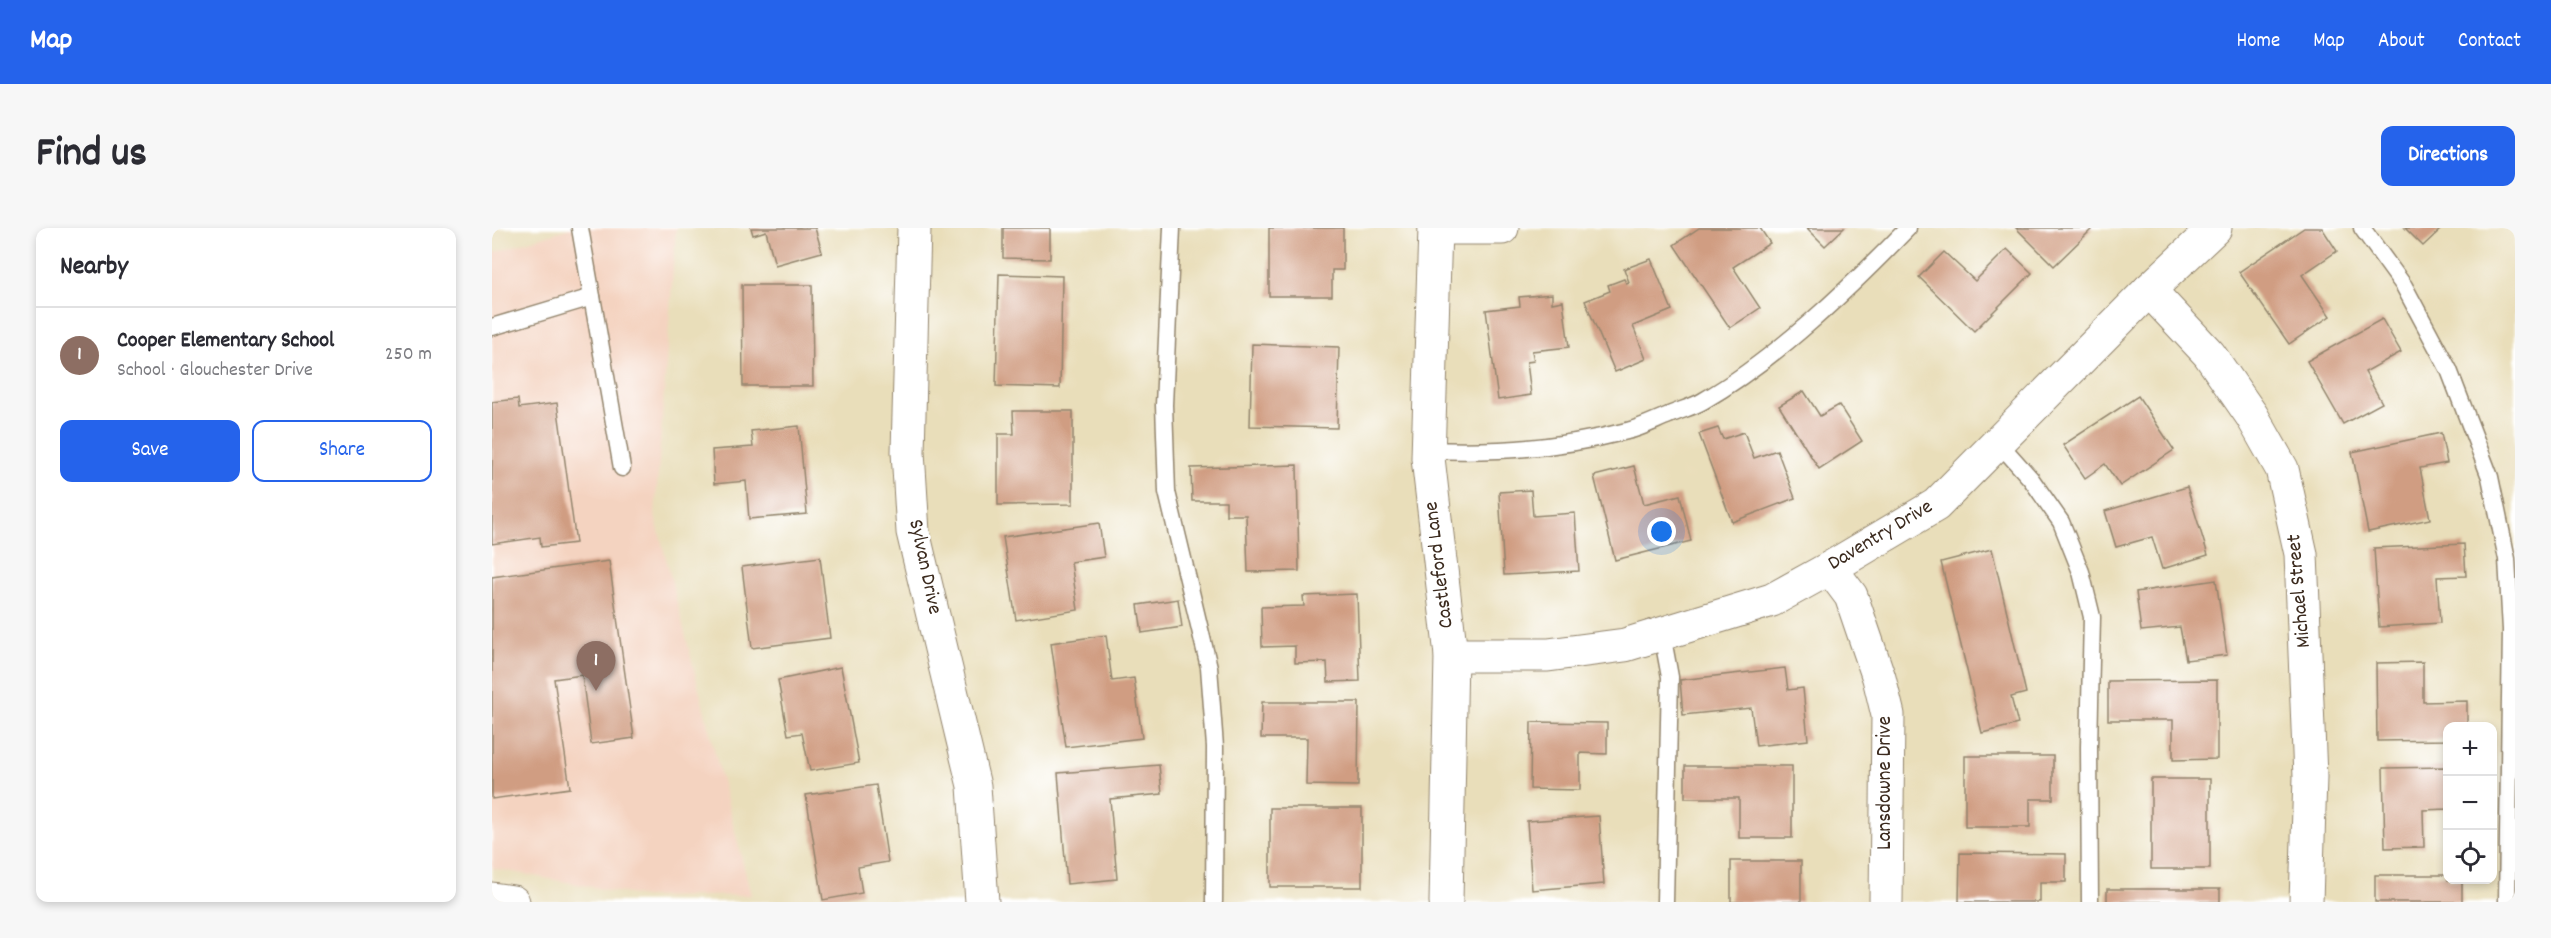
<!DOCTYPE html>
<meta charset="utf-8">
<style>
body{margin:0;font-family:Dekko,sans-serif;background:#f7f7f7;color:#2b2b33}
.controls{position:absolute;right:18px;bottom:18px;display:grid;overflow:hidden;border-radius:12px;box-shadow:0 3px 9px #0003}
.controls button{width:54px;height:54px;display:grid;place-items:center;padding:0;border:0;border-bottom:2px solid #e1e1e2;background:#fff;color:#2b2b33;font:30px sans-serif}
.you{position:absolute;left:1170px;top:304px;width:21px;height:21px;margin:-15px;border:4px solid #fff;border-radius:50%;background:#1a73e8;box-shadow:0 0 0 9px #1a73e833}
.badge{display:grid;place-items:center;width:39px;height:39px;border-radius:50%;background:#2563eb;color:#fff;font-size:20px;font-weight:700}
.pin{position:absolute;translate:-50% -50px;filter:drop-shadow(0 2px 3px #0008)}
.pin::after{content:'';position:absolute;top:32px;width:21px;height:18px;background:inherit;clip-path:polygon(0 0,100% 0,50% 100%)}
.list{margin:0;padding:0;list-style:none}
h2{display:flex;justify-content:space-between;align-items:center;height:78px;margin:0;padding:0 24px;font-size:26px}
h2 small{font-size:20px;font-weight:400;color:#7c7c81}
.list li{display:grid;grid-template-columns:39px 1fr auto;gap:18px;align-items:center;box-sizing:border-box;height:96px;padding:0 24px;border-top:2px solid #e1e1e2}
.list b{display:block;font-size:22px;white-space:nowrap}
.list p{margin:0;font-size:20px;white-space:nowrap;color:#7c7c81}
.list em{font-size:20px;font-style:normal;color:#7c7c81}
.actions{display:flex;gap:12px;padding:18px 24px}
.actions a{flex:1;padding:14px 0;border:2px solid #2563eb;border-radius:12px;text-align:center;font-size:21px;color:#2563eb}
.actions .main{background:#2563eb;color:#fff}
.icon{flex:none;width:33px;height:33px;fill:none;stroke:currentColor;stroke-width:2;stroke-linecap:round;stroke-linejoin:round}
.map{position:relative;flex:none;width:2023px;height:674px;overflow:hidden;border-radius:12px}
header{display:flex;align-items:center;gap:36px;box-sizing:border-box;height:84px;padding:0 30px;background:#2563eb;color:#fff}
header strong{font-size:28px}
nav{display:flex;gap:33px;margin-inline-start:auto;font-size:21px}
.intro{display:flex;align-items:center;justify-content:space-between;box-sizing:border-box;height:144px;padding:0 36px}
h1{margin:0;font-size:42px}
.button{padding:15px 27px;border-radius:12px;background:#2563eb;color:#fff;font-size:21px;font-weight:700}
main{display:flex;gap:36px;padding:0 36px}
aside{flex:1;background:#fff;border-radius:12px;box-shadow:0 3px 9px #0003}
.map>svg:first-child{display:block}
</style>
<header>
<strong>Map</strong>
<nav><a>Home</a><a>Map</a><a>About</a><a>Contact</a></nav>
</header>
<div class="intro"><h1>Find us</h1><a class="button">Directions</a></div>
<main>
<aside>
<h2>Nearby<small></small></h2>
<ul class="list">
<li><span class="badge" style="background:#8d6e63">1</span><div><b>Cooper Elementary School</b><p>School · Glouchester Drive</p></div><em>250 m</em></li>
</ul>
<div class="actions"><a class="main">Save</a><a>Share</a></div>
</aside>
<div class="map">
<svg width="2023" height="674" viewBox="0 0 2023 674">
<rect width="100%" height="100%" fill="#fff"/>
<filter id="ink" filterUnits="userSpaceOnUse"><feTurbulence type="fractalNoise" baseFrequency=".0167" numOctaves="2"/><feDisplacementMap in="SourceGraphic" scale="12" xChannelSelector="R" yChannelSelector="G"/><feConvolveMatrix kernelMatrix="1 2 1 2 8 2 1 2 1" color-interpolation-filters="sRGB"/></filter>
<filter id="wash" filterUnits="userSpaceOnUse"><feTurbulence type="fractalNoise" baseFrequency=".008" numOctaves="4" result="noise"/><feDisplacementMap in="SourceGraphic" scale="24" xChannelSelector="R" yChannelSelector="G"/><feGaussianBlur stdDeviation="1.35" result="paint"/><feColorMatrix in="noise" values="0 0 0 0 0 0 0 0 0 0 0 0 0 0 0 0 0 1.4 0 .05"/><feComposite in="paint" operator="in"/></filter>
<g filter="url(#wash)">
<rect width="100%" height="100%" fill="#e9deba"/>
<path fill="#f4d3c0" d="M78,0H184L163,287L259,667L152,669L0,640V25Z"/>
<g id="blocks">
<g fill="#d09d82">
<path d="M259,0H323L330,24L283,37L274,3L261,7Z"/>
<path d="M511,0H558V31L511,30Z"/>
<path d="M777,0H851V42H840V68H777Z"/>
<path d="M1207,0H1268L1278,15L1241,39L1268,80L1238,100L1182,17Z"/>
<path d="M1315,0H1352L1333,18Z"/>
<path d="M1524,0H1601L1562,38Z"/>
<path d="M1812,0H1830L1845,23L1810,47L1838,88L1797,116L1747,44Z"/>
<path d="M1913,0H1950L1931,18Z"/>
<path d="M1515,21L1540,45L1482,103L1427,49L1452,24L1483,53Z"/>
<path d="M1159,31L1180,82L1141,98L1154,131L1123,144L1093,73L1118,63L1116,57L1132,51L1134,55L1137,54L1132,41Z"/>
<path d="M507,46L570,48L568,160L504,158Z"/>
<path d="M250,57H320L321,158H251Z"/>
<path d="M1060,66V75L1071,73L1077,119L1040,123L1042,133L1035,134L1039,167L1006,172L994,82L1028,78L1027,69Z"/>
<path d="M1890,91L1909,124L1873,144L1890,175L1851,196L1815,133Z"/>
<path d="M760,116L847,119L845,200L758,198Z"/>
<path d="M1312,163L1328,188L1347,177L1370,213L1327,241L1287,178Z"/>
<path d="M1646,168L1682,222L1628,258L1613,236L1593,250L1571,217Z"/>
<path d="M26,171L27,180L65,175L84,315L49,319L48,309L0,316V174Z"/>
<path d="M521,183H581V276L506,277V206H522Z"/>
<path d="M307,198L315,286L257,291L254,253L222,256L220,222L261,219L259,203Z"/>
<path d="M1226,200L1231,211L1252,204L1262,230L1285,222L1303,270L1240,294L1207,206Z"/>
<path d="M1949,205L1955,235L1928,240L1938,291L1876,304L1860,224Z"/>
<path d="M805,237L807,343L756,344L754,287H734V273H700L699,240Z"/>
<path d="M1142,238L1152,276L1188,267L1199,313L1123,332L1102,248Z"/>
<path d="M1695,259L1716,327L1670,341L1660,309L1624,319L1613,283Z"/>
<path d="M1039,262L1041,288L1083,285L1087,343L1012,347L1007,264Z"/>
<path d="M607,295L612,329L579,334L586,382L524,392L511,309Z"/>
<path d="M1972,316L1974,348L1945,349L1948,395L1887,399L1882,320Z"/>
<path d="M1500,321L1534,465L1519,469L1526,496L1490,505L1449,334Z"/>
<path d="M328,329L338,410L260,420L250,339Z"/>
<path d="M117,333L142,510L99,516L90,447L62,451L78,560L0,571V349Z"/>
<path d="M1724,352L1735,427L1694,432L1688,399L1649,403L1644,364Z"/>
<path d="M865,366L868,453L836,454L835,434L803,435V418L770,419L769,379L812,378L811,368Z"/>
<path d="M686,371L690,399L650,405L646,377Z"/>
<path d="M614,407L620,453L642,450L650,510L574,519L559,415Z"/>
<path d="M1931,434V474L1975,473V499H1956V512L1885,513L1884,435Z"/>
<path d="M349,439L367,535L318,543L310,505L296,507L286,452Z"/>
<path d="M1293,440L1296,462L1311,460L1316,512L1264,518L1259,480L1191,487L1188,452Z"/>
<path d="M1725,452V531L1681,532V492H1616V453Z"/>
<path d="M770,474H867L866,558L814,557L815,510H769Z"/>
<path d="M1039,494L1115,495V526L1088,525V562L1038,561Z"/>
<path d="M1473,528H1561V571H1538V599H1473Z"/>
<path d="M667,537L670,566L618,571L625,651L575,656L566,545Z"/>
<path d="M1193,538H1300V610H1247V570H1193Z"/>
<path d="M1956,539V581L1931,582L1932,619L1893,620L1891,540Z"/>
<rect x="1659" y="551" width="59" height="90"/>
<path d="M384,557L396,634L366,639L370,665L331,672L314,567Z"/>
<rect x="778" y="580" width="92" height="79"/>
<path d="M1107,588L1112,656L1040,662L1035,593Z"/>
<path d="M1468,625L1574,626V654H1548V674H1467Z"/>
<rect x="1239" y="633" width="70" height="41"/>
<path d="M1883,647H1956V652H1970V674H1883Z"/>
<rect x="1615" y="661" width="113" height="13"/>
</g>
</g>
</g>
<g filter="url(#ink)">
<use href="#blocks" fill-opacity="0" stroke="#92846c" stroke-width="1.5"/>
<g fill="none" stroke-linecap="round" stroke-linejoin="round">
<defs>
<g id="service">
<path d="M88,0L130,240"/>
<path d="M680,0L672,177L675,264L717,439L723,519L722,674"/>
<path d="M1870,0L1912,58L1957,142L1998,249L2015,331L2019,402L2015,674"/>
<path d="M0,99L100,69"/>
<path d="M1506,214L1539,251L1569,294L1589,344L1600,389L1597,519L1598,674"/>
<path d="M936,222C1003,225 1070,220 1135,203C1149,200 1164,192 1177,187C1188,182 1201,179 1211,173C1284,131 1357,61 1416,0"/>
<path d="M1170,406L1178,449L1173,674"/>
</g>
<g id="minor">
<path d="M943,0L936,230L959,427L954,674"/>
<path d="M943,0H1010"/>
<path d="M1657,62L1717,126L1760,188L1790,241L1809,326L1818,549L1814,674"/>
<path d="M1338,340L1359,368L1387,450L1396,487L1394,674"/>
<path d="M959,427H1056L1133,417L1280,372L1338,340L1444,277L1657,62L1723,0"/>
</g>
<g id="tertiary">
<path d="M422,0L416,224L421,304L482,558L490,674"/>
<path d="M0,671L21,674"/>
</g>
</defs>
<use href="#service" stroke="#92846c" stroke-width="19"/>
<use href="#minor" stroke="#92846c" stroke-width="35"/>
<use href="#tertiary" stroke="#92846c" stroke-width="35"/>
<use href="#service" stroke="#fff" stroke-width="16"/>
<use href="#minor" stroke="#fff" stroke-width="33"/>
<use href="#tertiary" stroke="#fff" stroke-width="33"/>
</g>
</g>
<g text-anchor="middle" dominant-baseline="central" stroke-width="5" stroke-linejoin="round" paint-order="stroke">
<g font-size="21" fill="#3b2a1e" stroke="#fff">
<text transform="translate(1389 308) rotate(-31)">Daventry Drive</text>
<text transform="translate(948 337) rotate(-97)">Castleford Lane</text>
<text transform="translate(432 339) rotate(78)">Sylvan Drive</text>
<text transform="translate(1808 363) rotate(-95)">Michael Street</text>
<text transform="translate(1394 555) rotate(-90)">Lansdowne Drive</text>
</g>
</g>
</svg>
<div class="controls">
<button>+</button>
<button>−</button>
<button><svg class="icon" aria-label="locate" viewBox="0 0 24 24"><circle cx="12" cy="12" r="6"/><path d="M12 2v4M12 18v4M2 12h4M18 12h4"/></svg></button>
</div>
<div class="you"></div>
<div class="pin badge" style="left:104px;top:463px;background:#8d6e63">1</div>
</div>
</main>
